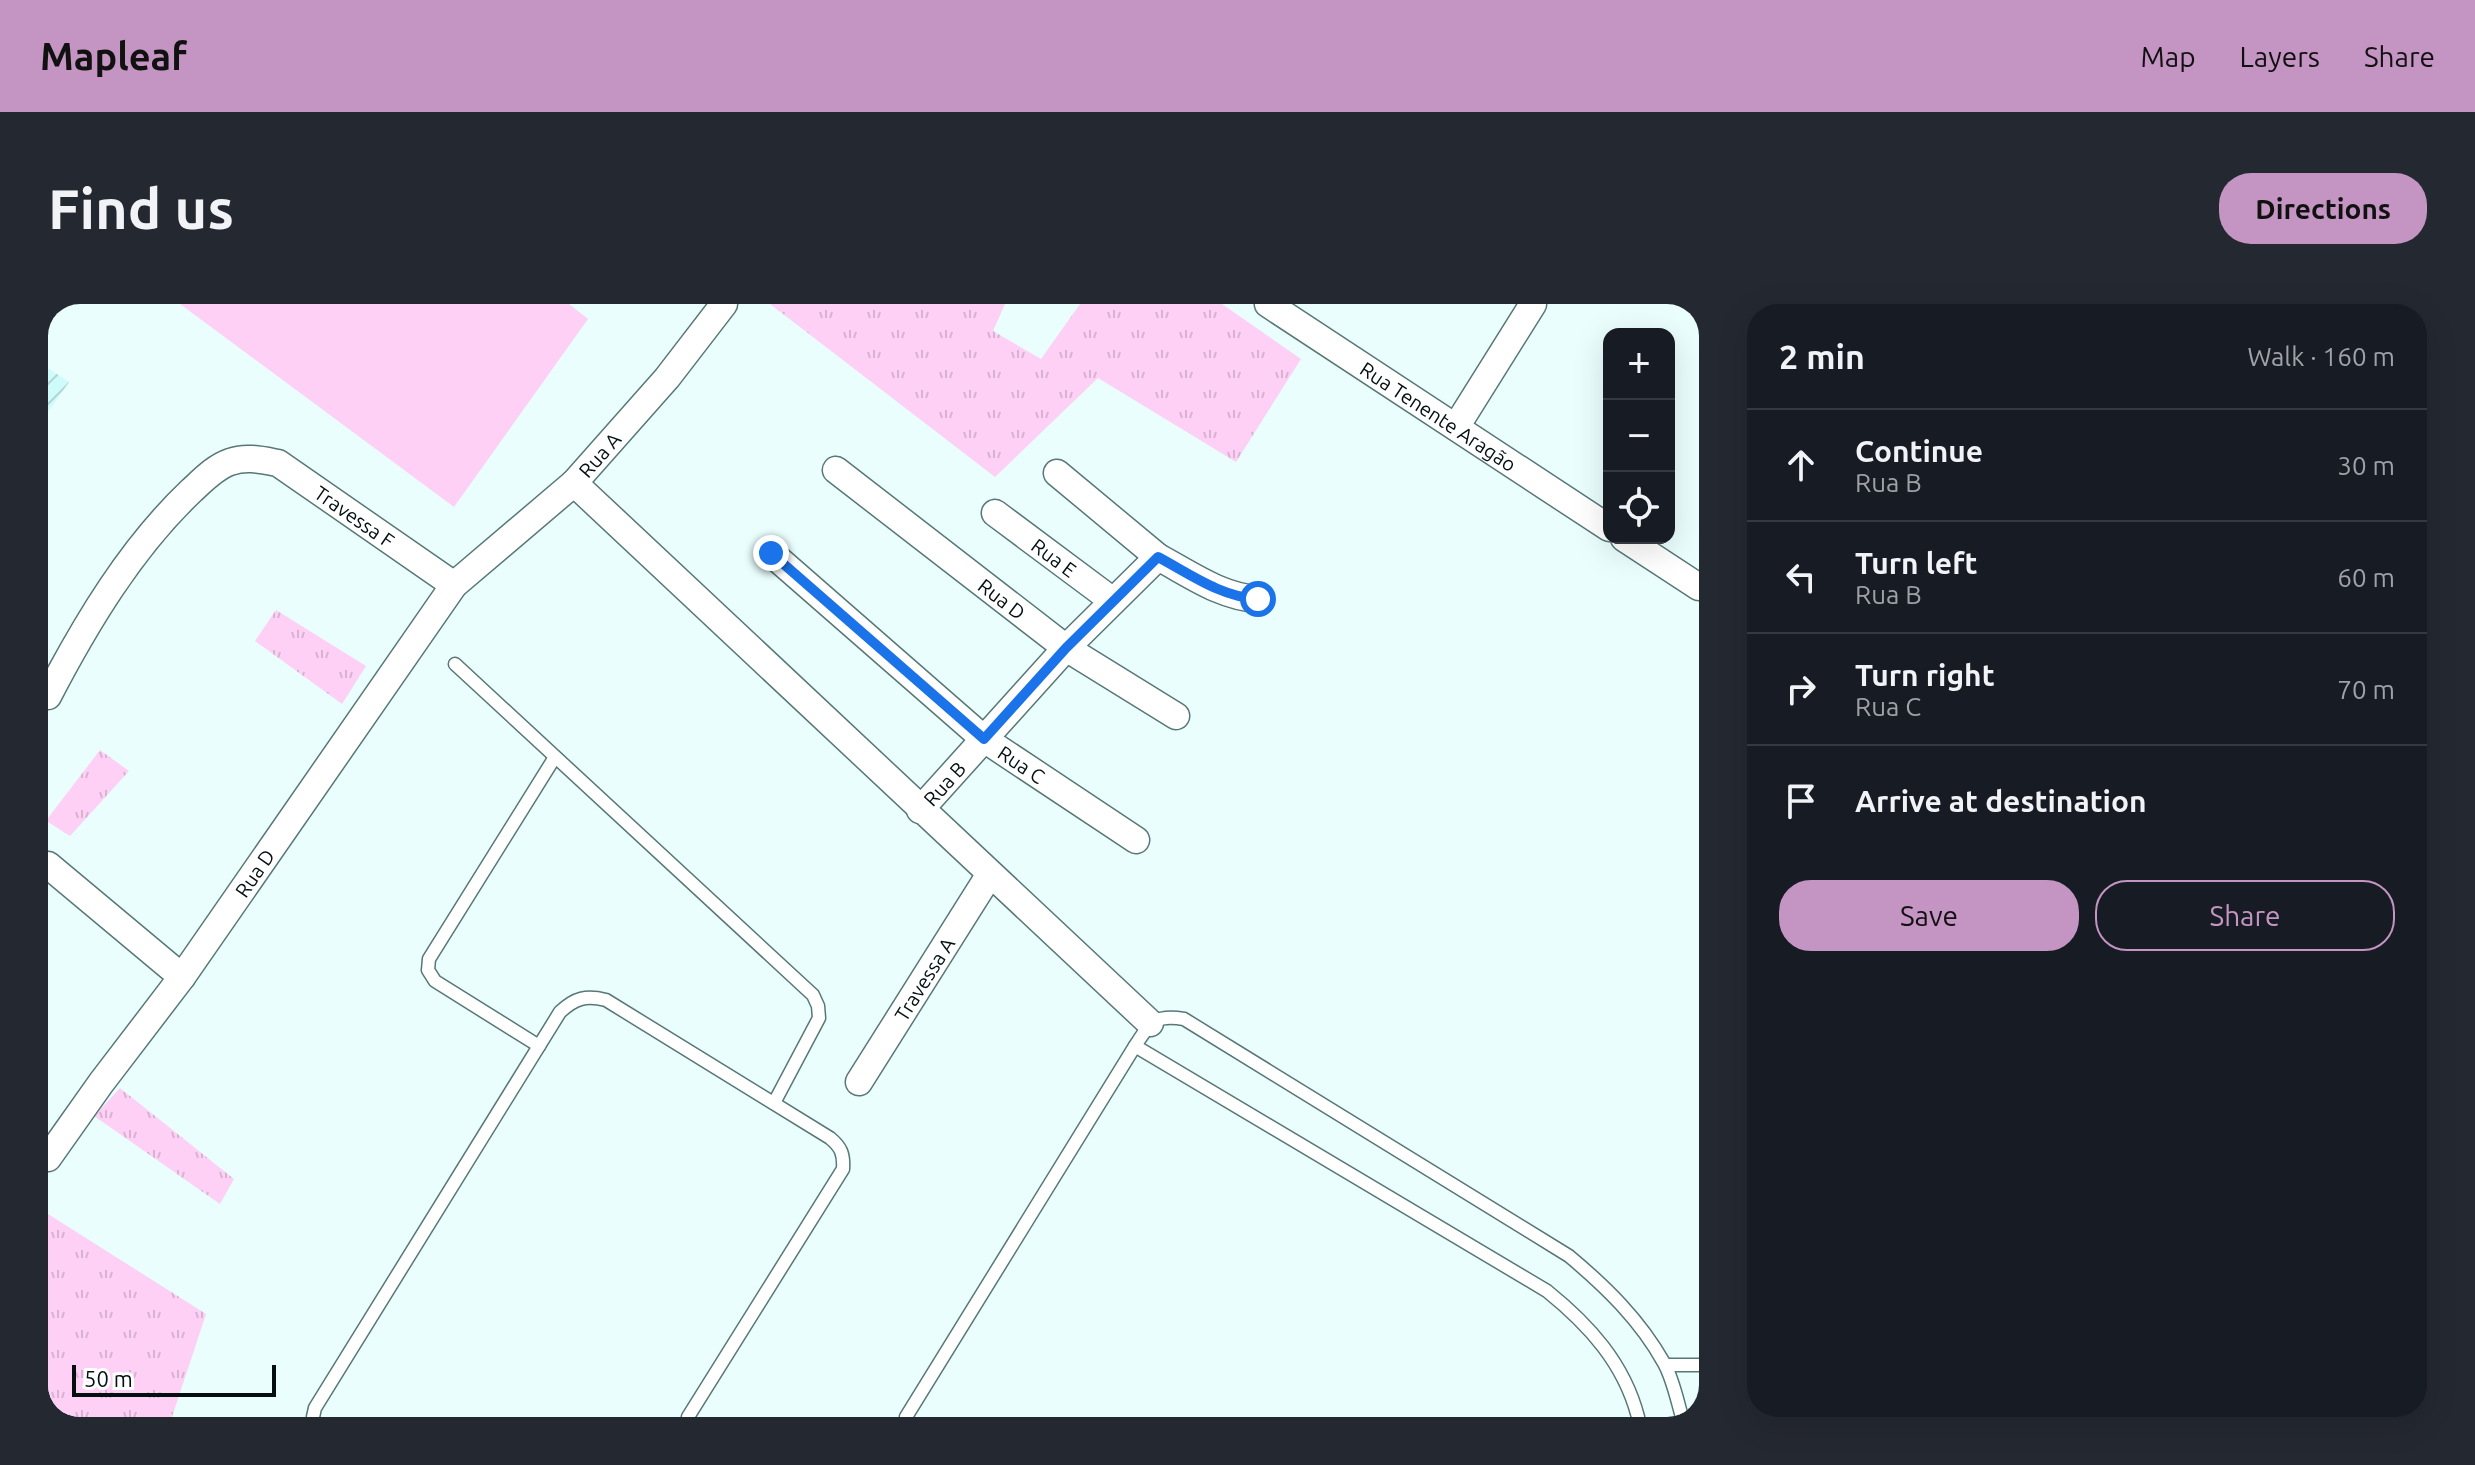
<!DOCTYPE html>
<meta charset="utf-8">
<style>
body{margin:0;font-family:Ubuntu,sans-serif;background:#242831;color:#f1f3f6}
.controls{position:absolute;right:24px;top:24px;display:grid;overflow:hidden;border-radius:16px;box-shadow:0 8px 32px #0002}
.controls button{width:72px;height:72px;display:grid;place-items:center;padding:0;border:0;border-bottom:2px solid #363941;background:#171b24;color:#f1f3f6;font:40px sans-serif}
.scale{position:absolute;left:24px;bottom:20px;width:204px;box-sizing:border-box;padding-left:8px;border:4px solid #041010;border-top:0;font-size:22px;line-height:28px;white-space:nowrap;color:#041010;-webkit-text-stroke:6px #fff;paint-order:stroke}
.stop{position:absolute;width:24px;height:24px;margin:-18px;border:6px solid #1a73e8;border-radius:50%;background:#fff}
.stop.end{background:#1a73e8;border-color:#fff;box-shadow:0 2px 8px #0008}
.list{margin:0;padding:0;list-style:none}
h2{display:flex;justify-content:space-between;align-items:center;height:104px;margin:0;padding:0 32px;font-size:34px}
h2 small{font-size:26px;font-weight:400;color:#9ea1a6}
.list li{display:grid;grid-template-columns:52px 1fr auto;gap:24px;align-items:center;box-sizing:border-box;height:112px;padding:0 32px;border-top:2px solid #363941}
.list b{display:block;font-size:30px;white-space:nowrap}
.list p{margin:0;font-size:26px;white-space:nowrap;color:#9ea1a6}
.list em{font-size:26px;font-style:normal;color:#9ea1a6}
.actions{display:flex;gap:16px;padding:24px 32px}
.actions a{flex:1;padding:18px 0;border:2px solid #c494c2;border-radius:32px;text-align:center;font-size:28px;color:#c494c2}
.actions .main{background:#c494c2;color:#111}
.icon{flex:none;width:44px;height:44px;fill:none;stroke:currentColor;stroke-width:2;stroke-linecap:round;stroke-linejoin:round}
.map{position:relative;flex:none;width:1651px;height:1113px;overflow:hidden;border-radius:32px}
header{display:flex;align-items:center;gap:48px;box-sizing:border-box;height:112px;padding:0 40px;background:#c494c2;color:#111}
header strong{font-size:38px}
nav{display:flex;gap:44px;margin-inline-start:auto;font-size:28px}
.intro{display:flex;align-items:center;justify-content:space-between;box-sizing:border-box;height:192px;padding:0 48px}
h1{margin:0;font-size:56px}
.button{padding:20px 36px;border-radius:32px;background:#c494c2;color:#111;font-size:28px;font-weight:700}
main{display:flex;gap:48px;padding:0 48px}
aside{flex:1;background:#171b24;border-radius:32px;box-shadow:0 8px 32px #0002}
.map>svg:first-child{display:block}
</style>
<header>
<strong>Mapleaf</strong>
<nav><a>Map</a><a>Layers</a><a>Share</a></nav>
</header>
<div class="intro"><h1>Find us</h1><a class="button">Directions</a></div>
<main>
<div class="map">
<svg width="1651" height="1113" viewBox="0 0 1651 1113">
<defs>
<pattern id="industrial-furrows" width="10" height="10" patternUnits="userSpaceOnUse" patternTransform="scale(2)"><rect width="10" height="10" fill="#cffcfb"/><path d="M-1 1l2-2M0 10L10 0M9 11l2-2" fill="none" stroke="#b0d7d6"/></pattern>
<pattern id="grass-tufts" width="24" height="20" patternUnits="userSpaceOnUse" patternTransform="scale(2)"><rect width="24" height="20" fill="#fed0f5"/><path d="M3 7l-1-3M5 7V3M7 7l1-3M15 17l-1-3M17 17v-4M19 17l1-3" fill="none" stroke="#d8b2d1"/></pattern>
</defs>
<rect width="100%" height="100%" fill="#e9fefd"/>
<path fill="url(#industrial-furrows)" d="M0,64L21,78L0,108Z"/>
<g fill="url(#grass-tufts)">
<path d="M722,0H957L945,27L993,55L1032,0H1174L1253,55L1188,158L1050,74L947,173Z"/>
<path d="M228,306L318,362L294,400L207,337Z"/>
<path d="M52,446L81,467L22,532L0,518V514Z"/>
<path d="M72,784L186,875L172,900L46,812Z"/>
<path d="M0,910L158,1010L124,1113H0Z"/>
</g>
<path fill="#fed0f5" d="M132,0H521L540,15L406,203Z"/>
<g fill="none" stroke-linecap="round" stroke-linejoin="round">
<defs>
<g id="service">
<path d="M407,360L765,691L770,702L771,714L726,799"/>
<path d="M491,742L387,677L380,666L381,655L507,453"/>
<path d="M1618,1061H1651"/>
<path d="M265,1113L267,1104L512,708C527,694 538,691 558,696L782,834C793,843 796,850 795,865L640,1113"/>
<path d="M858,1113L1087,742"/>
<path d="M1590,1113C1576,1059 1541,1021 1499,987L1087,742C1102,719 1106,710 1136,715L1521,952C1558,983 1592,1016 1616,1059C1625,1075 1629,1096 1634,1113"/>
</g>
<g id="minor">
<path id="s1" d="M1220,0L1561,224"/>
<path d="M1408,123L1485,0"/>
<path id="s2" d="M788,166L1018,344L1128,412"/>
<path d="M1009,169L1110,253"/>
<path d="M526,179L1102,719"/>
<path id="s3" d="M947,209L1065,297"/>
<path d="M1576,234L1651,283"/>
<path id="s4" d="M723,249L936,435L1088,536"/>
<path id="s5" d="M0,392C38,319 83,244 143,187C154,177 167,163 182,158C198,152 214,156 230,159L406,281"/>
<path id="s6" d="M872,506L1018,344L1110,253C1142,270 1173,293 1210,295"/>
<path d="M0,561L134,673"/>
<path id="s7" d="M811,778L942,570"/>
<path id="s8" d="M0,854L53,779L134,673L406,281L526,179L619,74L676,0"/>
</g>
</defs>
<use href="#service" stroke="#587777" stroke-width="15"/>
<use href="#minor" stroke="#587777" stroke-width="29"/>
<use href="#service" stroke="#fff" stroke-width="12"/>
<use href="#minor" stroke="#fff" stroke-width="26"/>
</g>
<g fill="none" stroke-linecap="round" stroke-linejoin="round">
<path stroke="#1a73e8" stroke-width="10" d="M723,249L936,435L1018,344L1110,253C1142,270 1173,293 1210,295"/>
</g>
<g text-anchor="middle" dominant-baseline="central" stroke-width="7" stroke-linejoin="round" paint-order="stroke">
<g font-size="20" fill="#041010" stroke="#fff">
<text stroke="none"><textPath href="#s1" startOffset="204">Rua Tenente Aragão</textPath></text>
<text stroke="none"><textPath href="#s8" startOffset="898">Rua A</textPath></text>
<text stroke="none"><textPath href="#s5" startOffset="442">Travessa F</textPath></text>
<text stroke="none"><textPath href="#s3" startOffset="74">Rua E</textPath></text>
<text stroke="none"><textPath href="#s2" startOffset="210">Rua D</textPath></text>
<text stroke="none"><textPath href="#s4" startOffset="328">Rua C</textPath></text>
<text stroke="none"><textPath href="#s6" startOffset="36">Rua B</textPath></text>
<text stroke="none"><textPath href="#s8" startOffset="352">Rua D</textPath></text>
<text stroke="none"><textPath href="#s7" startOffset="122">Travessa A</textPath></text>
</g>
</g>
</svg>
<div class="controls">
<button>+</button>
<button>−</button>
<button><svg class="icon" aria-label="locate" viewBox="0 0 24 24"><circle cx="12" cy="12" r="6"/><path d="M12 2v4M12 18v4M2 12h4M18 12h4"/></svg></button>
</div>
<div class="scale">50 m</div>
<div class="stop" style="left:1210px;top:295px"></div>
<div class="stop end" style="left:723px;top:249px"></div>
</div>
<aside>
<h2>2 min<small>Walk · 160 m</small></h2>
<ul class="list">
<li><svg class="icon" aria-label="ahead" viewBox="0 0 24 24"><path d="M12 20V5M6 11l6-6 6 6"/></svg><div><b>Continue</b><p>Rua B</p></div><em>30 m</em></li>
<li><svg class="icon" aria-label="left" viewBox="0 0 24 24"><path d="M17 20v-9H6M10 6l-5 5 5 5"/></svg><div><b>Turn left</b><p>Rua B</p></div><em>60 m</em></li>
<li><svg class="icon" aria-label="right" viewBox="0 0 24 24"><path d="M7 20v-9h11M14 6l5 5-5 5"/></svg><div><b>Turn right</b><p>Rua C</p></div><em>70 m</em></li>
<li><svg class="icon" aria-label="arrive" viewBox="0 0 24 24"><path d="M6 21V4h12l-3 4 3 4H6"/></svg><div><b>Arrive at destination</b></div></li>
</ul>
<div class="actions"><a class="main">Save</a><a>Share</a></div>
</aside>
</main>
